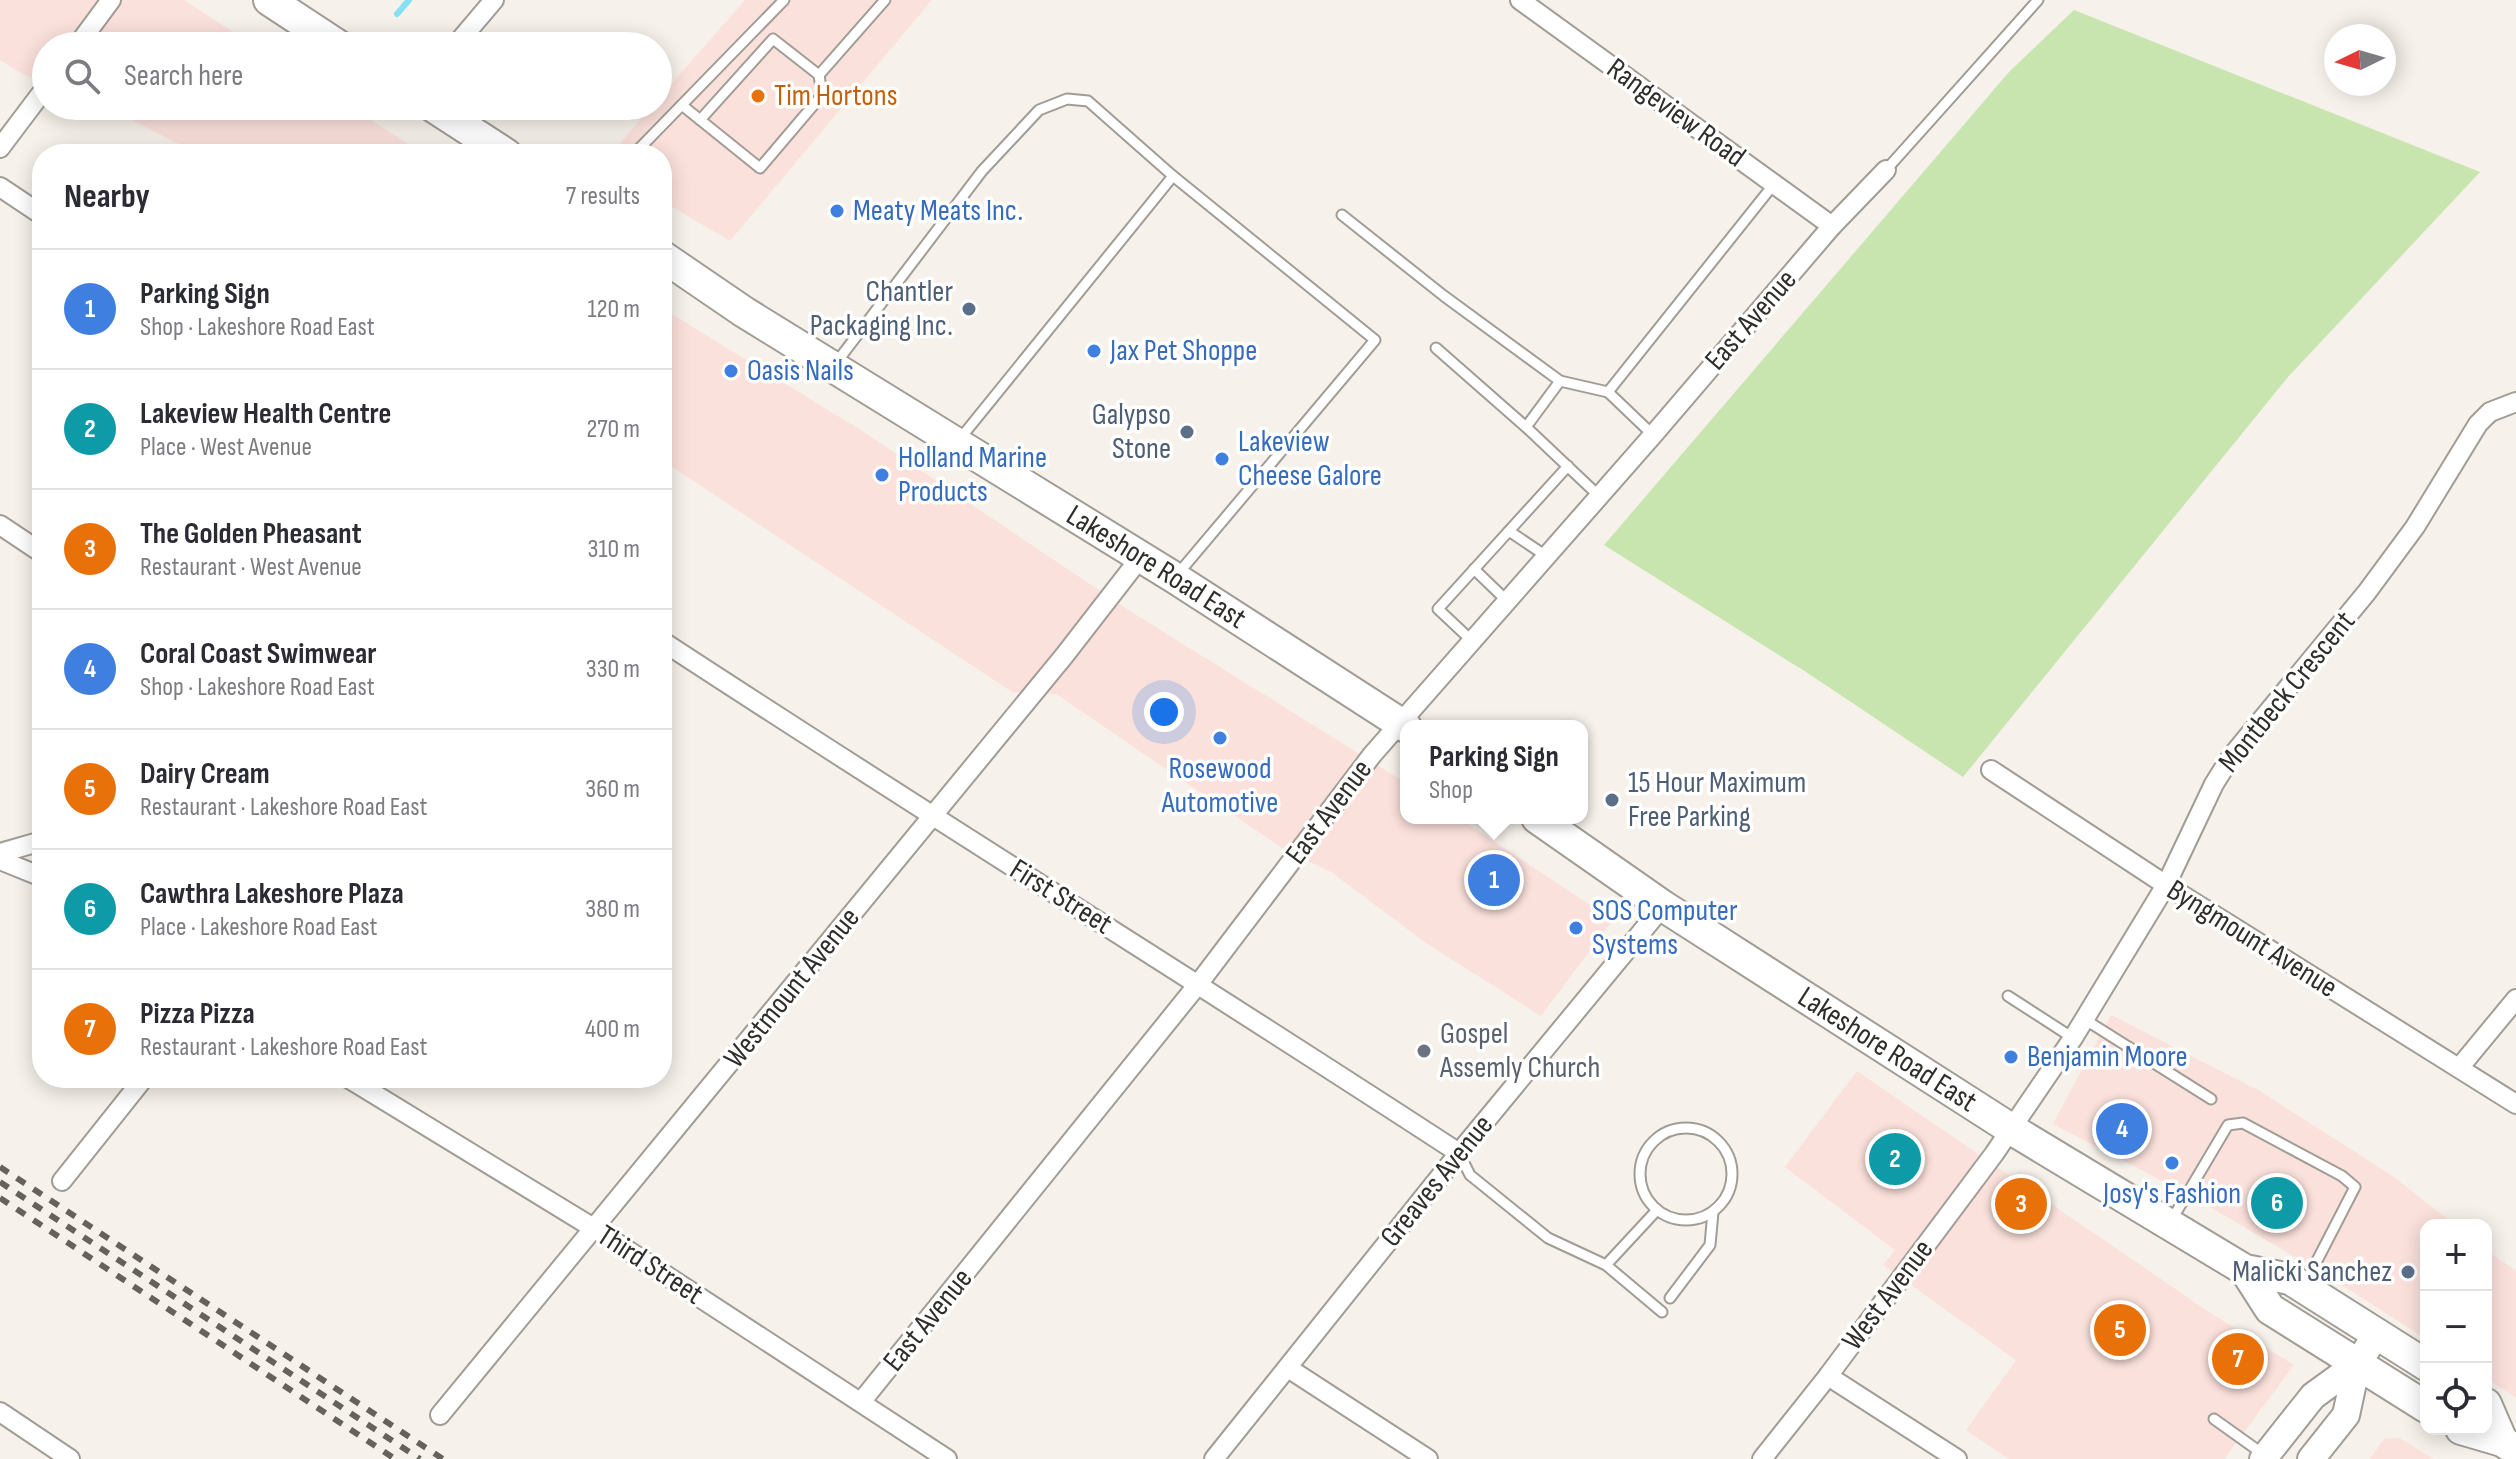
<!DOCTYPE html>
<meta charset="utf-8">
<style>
body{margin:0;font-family:"Sofia Sans Condensed",sans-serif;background:#f7f7f7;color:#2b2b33}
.controls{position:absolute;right:24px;bottom:24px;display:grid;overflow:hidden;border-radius:16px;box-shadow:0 4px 20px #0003}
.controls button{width:72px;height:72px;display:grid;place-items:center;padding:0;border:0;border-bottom:2px solid #e1e1e2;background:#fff;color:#2b2b33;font:40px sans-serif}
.compass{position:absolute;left:2324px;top:24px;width:72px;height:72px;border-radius:50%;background:#fff;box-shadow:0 4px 20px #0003;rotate:265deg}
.you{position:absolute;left:1164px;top:712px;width:28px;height:28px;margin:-20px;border:6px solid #fff;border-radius:50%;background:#1a73e8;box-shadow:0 0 0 12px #1a73e833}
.badge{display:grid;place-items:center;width:52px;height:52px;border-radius:50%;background:#2563eb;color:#fff;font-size:26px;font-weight:700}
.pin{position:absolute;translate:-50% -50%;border:4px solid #fff;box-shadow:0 2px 8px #0006}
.popup{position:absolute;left:1400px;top:720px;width:188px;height:104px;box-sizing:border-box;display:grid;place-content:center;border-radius:16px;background:#fff;filter:drop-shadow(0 2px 6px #0005);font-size:26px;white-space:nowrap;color:#7c7c81}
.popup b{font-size:30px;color:#2b2b33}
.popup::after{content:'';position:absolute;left:50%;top:100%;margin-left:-16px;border:16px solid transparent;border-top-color:#fff}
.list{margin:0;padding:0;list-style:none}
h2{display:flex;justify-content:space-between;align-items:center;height:104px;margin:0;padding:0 32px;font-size:34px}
h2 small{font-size:26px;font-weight:400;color:#7c7c81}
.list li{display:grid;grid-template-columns:52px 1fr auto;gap:24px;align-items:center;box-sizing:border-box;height:120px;padding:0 32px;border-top:2px solid #e1e1e2}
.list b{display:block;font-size:30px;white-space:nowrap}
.list p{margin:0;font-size:26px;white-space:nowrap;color:#7c7c81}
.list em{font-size:26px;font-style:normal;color:#7c7c81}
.icon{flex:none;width:44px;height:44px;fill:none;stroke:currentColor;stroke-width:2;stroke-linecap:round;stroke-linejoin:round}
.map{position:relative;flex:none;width:2516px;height:1459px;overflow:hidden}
.search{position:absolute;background:#fff;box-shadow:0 4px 20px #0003;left:32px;top:32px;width:640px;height:88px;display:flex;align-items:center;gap:20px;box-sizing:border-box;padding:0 28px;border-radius:44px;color:#7c7c81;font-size:30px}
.panel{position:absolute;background:#fff;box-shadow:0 4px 20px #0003;left:32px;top:144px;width:640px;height:944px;border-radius:32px}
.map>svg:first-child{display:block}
</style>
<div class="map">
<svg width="2516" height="1459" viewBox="0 0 2516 1459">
<rect width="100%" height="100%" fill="#f6f1ea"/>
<g fill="#fbe1dc">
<path d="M0,0H184L255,46H46V82L24,75L0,60Z"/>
<path d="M745,0H932L730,241L662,201V154H611L652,106H658V99Z"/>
<path d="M104,106H349L424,154H198Z"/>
<path d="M662,308L859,429L1130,611L1406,783V818H1459L1613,920L1541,1016L1426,943L1331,872L1285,850L1056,694L1012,692L662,460Z"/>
<path d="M2111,1015L2260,1091L2394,1177L2455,1225H2426V1339L2334,1280L2193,1197L2053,1124Z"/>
<path d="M1857,1071L2209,1312L2294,1365L2224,1459H2009L1966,1430L2016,1360L1883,1265L1895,1250L1785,1167Z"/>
<path d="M2486,1250L2516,1271V1398L2486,1378Z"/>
<path d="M2399,1438L2434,1459H2370L2384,1439Z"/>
</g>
<path fill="#c8e5af" d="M2074,10L2480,172L2288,377L1963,777L1806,672L1604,545L2009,72Z"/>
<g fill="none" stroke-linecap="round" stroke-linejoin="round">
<path stroke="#85e0f4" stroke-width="6" d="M397,14L409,0"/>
<defs>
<g id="lane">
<path d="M819,75L885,0"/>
<path d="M683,106L760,168L822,95L819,75L773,39L700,120"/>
<path d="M634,154L784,0"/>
<path d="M1886,170L2038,0"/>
<path d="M1342,215L1444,296L1560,381"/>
<path d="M1436,348L1526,427L1599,496"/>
<path d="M836,363L982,171L1039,110L1067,99L1088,101L1173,176L1375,340L1177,575"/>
<path d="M1608,392L1653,435"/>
<path d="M1526,427L1560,381L1608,392L1774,184"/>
<path d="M959,440L1173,176"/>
<path d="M1509,531L1546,556"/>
<path d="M1474,569L1506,600"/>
<path d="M1471,640L1438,609L1568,466"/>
<path d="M2008,996L2073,1038"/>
<path d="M2084,1019L2211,1099"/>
<circle cx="1686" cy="1174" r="46"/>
<path d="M1459,1153L1470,1175L1548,1238L1606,1265L1662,1312"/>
<path d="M2171,1221L2228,1125L2243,1123L2342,1176L2355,1187L2305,1284"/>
<path d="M1606,1265L1657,1210"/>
<path d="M1670,1298L1710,1245L1713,1212"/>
<path d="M2214,1419L2263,1454"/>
</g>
<g id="street">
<path d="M1520,0L1832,226"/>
<path d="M77,46L111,0"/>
<path d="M455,46L494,0"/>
<path d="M0,148L46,87"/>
<path d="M0,187L42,215"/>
<path d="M0,525L42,553"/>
<path d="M662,641C926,814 1194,980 1459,1153"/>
<path d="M1991,770L2166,885L2516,1104"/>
<path d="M0,853L42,841"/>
<path d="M0,860L42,877"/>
<path d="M2459,1068L2516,999"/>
<path d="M348,1078L595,1229L947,1459"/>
<path d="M62,1181L144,1078"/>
<path d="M1288,1368L1428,1459"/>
<path d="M1828,1376L1957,1459"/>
<path d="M861,1402L1199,983L1372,755L1653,435L1832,226L1886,170"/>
<path d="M0,1412L70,1459"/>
<path d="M440,1415L1064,656L1140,558"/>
<path d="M1214,1459L1459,1153L1663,906"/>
<path d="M1762,1459L1828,1376L1994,1154L2073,1038L2166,885L2214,784L2231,757L2367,592L2415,527L2478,424L2490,412L2516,402"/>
</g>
<g id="secondary">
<path d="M2263,1459L2313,1396L2357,1364"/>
<path d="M2311,1459L2346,1415L2357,1364L2377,1334"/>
</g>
<g id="primary">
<path d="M269,0L339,46"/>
<path d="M432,106L506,154"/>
<path id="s1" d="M662,256L744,312L1175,578L1406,727"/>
<path id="s2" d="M1537,818L1663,906L2011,1129L2245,1270L2290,1279L2426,1365"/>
<path d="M2245,1270L2270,1309L2426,1407"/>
<path d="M2486,1404L2502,1441"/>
<path d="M2461,1429L2502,1441L2516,1450"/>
</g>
</defs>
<use href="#lane" stroke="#a19d96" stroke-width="13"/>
<use href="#street" stroke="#a19d96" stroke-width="22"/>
<use href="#secondary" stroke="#a19d96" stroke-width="30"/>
<use href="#primary" stroke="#a19d96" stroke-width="34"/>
<use href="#lane" stroke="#fff" stroke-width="9"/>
<use href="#street" stroke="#fff" stroke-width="18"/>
<use href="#secondary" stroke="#fff" stroke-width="26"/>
<use href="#primary" stroke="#fff" stroke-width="30"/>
<g stroke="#65625e" stroke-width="6" stroke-dasharray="10 10" stroke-linecap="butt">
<path d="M0,1167L443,1459"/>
<path d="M0,1182L420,1459"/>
<path d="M0,1198L395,1459"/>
</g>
</g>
<circle fill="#e8710a" stroke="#fff" stroke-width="3" cx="758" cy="96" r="8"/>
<g fill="#3f7fe0" stroke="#fff" stroke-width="3">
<circle cx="837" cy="211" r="8"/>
<circle cx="1094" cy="351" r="8"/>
<circle cx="731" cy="371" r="8"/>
<circle cx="1222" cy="459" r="8"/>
<circle cx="882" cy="475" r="8"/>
<circle cx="1220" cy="738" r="8"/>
<circle cx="1576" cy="928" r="8"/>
<circle cx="2011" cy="1057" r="8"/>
<circle cx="2172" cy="1163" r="8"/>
</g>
<g fill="#5c6f8a" stroke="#fff" stroke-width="3">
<circle cx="969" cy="309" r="8"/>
<circle cx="1187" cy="432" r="8"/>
<circle cx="1612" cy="800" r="8"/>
<circle cx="2408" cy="1272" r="8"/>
</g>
<circle fill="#6b7280" stroke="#fff" stroke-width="3" cx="1424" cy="1051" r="8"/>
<g text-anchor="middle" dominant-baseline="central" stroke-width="7" stroke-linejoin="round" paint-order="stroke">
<g font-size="30" fill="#c56008" stroke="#fff" text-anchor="start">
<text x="774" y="96">Tim Hortons</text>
</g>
<g font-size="30" fill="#302e2b" stroke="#fff">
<text transform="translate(1676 113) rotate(36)">Rangeview Road</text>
<text transform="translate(1751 320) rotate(-49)">East Avenue</text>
<text stroke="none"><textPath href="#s1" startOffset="584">Lakeshore Road East</textPath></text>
<text transform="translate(2287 692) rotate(-51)">Montbeck Crescent</text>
<text transform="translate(1329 812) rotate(-53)">East Avenue</text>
<text transform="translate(1061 897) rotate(32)">First Street</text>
<text transform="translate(2252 939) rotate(32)">Byngmount Avenue</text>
<text transform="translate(792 988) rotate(-51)">Westmount Avenue</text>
<text stroke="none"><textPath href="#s2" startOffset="420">Lakeshore Road East</textPath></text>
<text transform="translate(1437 1181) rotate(-51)">Greaves Avenue</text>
<text transform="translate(650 1265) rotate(33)">Third Street</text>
<text transform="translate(1888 1295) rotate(-53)">West Avenue</text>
<text transform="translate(928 1320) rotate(-51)">East Avenue</text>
</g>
<g font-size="30" fill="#366cbe" stroke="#fff" text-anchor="start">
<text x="853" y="211">Meaty Meats Inc.</text>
<text x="1110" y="351">Jax Pet Shoppe</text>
<text x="747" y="371">Oasis Nails</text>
<text x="1238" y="442">Lakeview<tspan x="1238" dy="34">Cheese Galore</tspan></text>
<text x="898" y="458">Holland Marine<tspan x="898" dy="34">Products</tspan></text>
<text x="1220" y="769" text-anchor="middle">Rosewood<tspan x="1220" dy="34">Automotive</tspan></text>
<text x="1592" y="911">SOS Computer<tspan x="1592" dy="34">Systems</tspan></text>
<text x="2027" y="1057">Benjamin Moore</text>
<text x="2172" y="1194" text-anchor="middle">Josy's Fashion</text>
</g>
<g font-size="30" fill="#4e5e75" stroke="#fff" text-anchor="end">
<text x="953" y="292">Chantler<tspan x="953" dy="34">Packaging Inc.</tspan></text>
<text x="1171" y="415">Galypso<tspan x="1171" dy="34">Stone</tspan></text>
<text x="1628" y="783" text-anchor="start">15 Hour Maximum<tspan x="1628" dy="34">Free Parking</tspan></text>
<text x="2392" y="1272">Malicki Sanchez</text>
</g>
<g font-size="30" fill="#5b616d" stroke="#fff" text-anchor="start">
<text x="1440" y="1034">Gospel<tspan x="1440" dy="34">Assemly Church</tspan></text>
</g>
</g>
</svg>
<div class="controls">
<button>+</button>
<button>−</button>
<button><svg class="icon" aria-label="locate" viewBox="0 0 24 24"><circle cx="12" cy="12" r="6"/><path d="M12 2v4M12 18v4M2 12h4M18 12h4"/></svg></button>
</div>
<svg class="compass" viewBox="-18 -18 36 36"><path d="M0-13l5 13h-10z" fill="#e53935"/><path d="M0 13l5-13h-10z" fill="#7c7c81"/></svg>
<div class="you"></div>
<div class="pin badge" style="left:1494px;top:880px;background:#3f7fe0">1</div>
<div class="popup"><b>Parking Sign</b>Shop</div>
<div class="pin badge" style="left:1895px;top:1159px;background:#0f9aa8">2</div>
<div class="pin badge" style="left:2021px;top:1204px;background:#e8710a">3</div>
<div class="pin badge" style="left:2122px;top:1129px;background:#3f7fe0">4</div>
<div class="pin badge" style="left:2120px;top:1330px;background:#e8710a">5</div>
<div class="pin badge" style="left:2277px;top:1203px;background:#0f9aa8">6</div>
<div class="pin badge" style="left:2238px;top:1359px;background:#e8710a">7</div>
<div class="search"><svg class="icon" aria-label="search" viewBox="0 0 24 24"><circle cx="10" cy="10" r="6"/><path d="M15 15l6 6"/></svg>Search here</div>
<section class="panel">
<h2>Nearby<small>7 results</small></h2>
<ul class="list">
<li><span class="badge" style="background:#3f7fe0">1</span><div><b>Parking Sign</b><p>Shop · Lakeshore Road East</p></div><em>120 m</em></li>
<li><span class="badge" style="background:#0f9aa8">2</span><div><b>Lakeview Health Centre</b><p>Place · West Avenue</p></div><em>270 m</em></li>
<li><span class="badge" style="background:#e8710a">3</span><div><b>The Golden Pheasant</b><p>Restaurant · West Avenue</p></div><em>310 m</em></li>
<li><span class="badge" style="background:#3f7fe0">4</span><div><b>Coral Coast Swimwear</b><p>Shop · Lakeshore Road East</p></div><em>330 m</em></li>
<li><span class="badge" style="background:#e8710a">5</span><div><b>Dairy Cream</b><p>Restaurant · Lakeshore Road East</p></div><em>360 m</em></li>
<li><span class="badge" style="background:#0f9aa8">6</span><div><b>Cawthra Lakeshore Plaza</b><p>Place · Lakeshore Road East</p></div><em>380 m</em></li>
<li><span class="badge" style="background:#e8710a">7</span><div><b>Pizza Pizza</b><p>Restaurant · Lakeshore Road East</p></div><em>400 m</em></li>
</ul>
</section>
</div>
